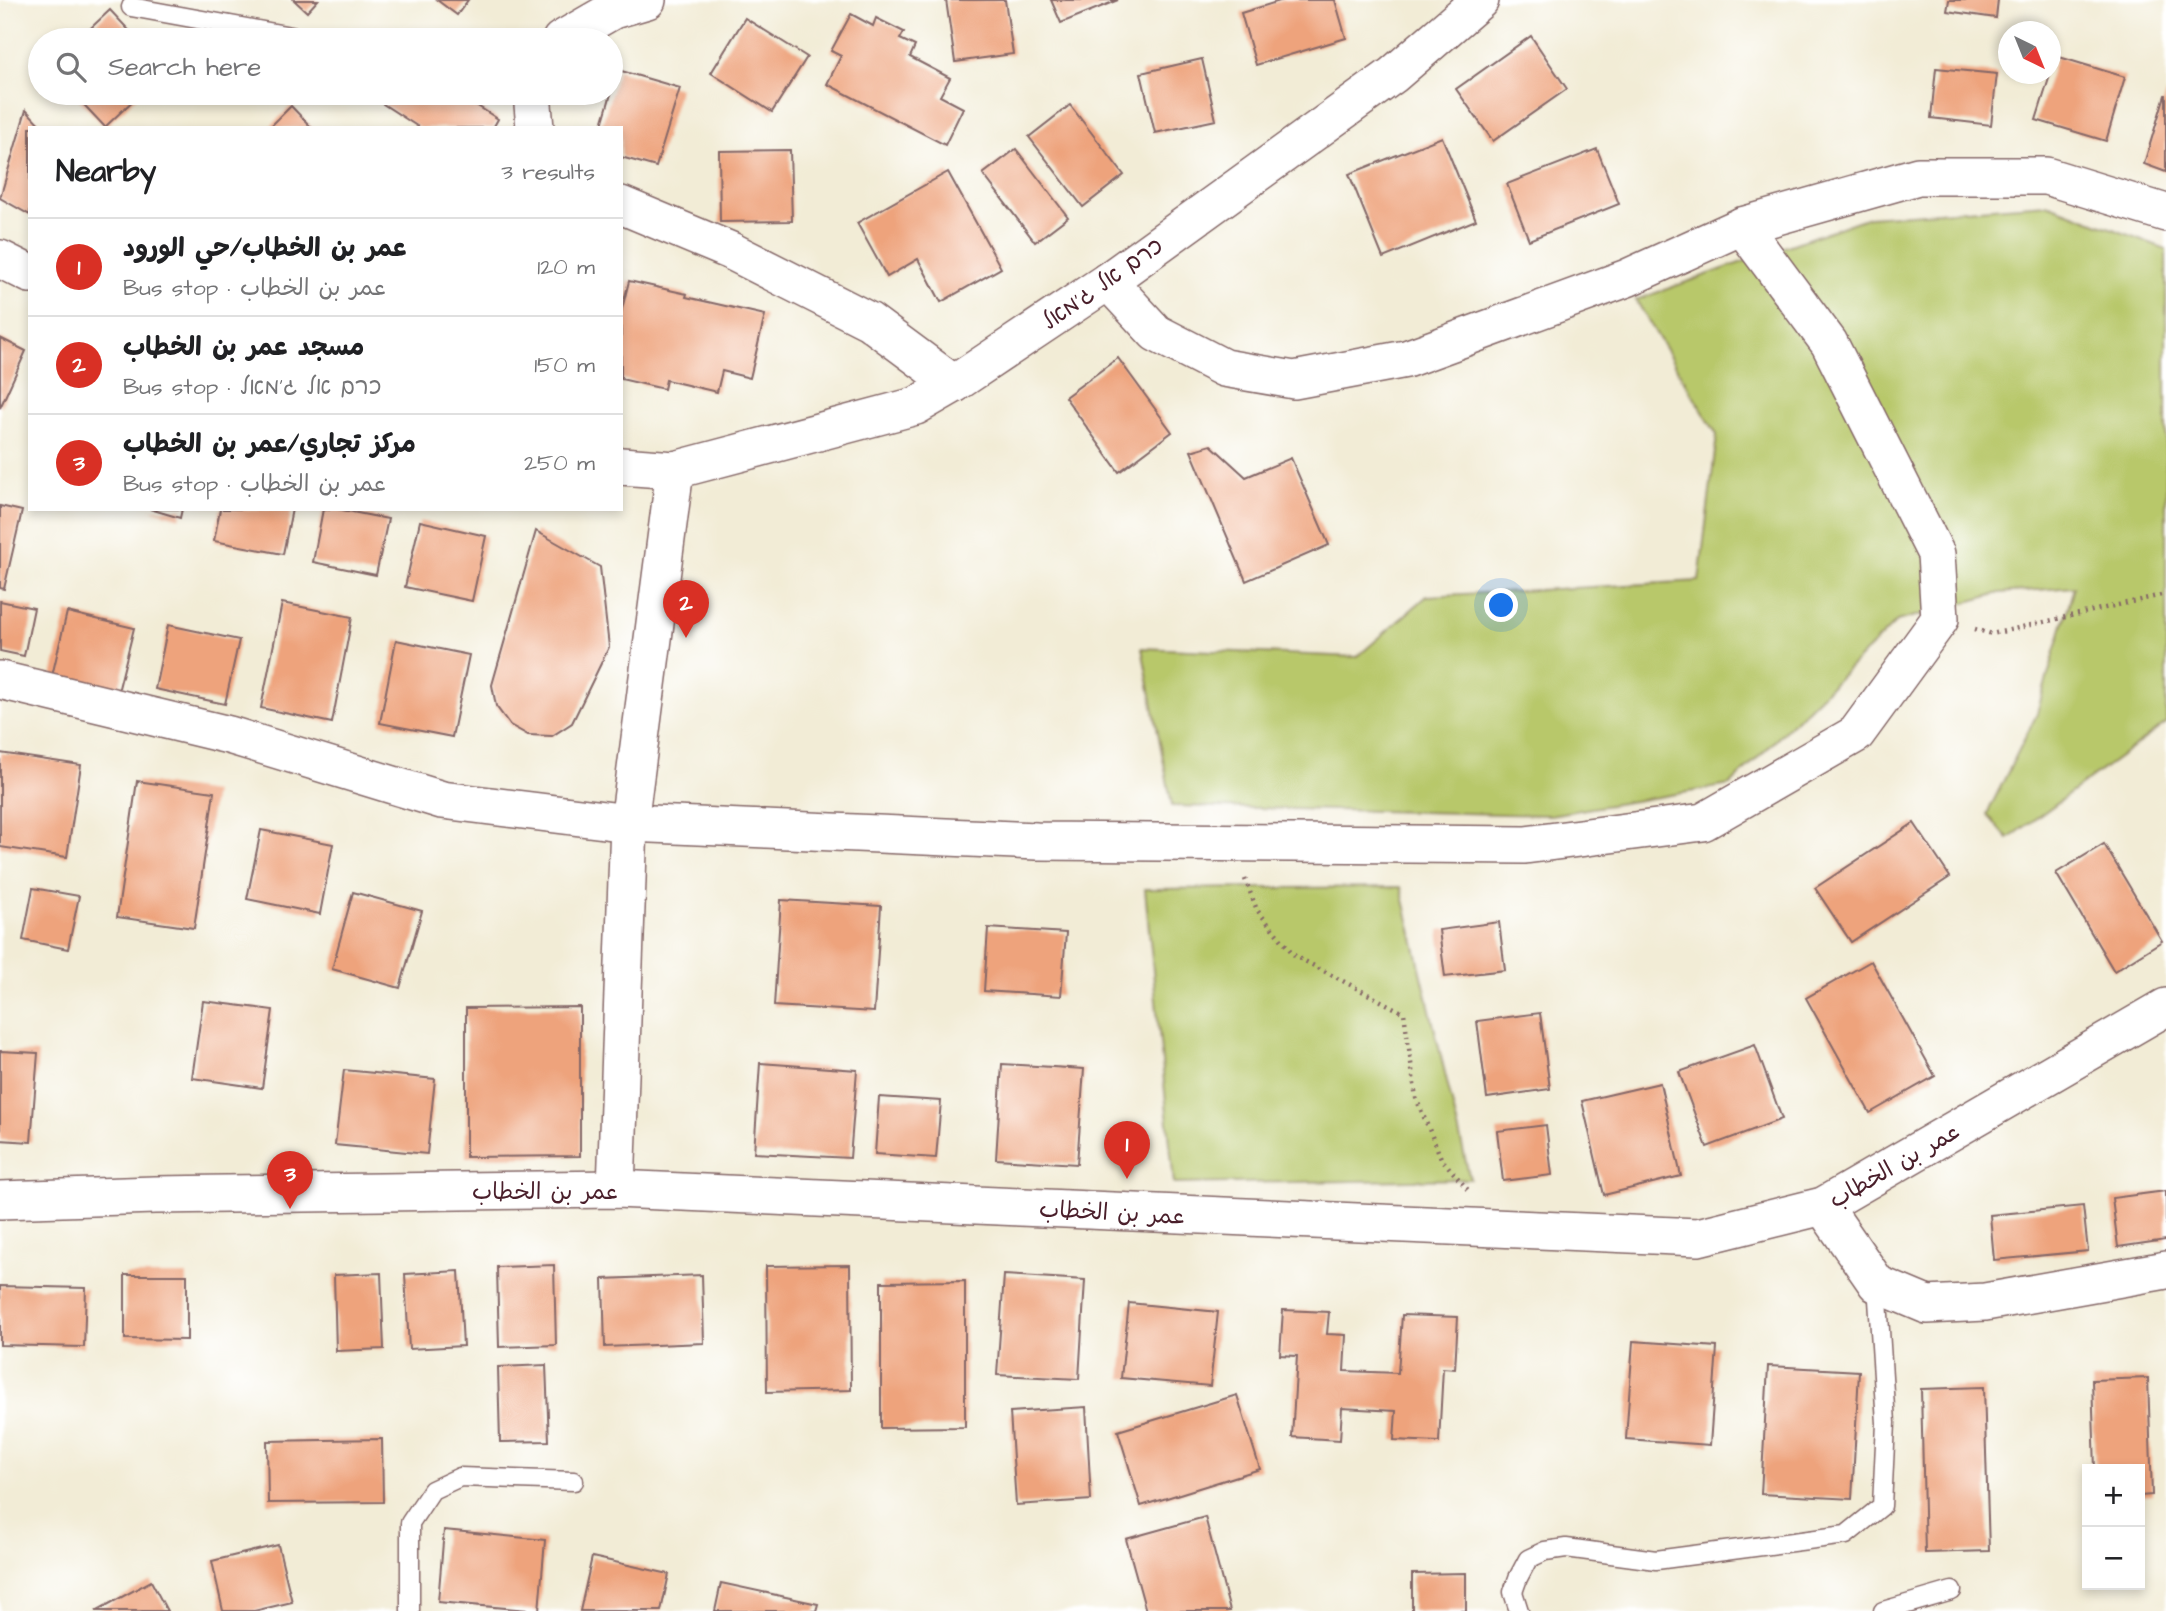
<!DOCTYPE html>
<meta charset="utf-8">
<style>
body{margin:0;font-family:"Architects Daughter","Playpen Sans Arabic","Playpen Sans Hebrew",sans-serif;background:#f6f6f6;color:#202124}
.controls{position:absolute;right:21px;bottom:21px;display:grid;overflow:hidden;border-radius:0px;box-shadow:0 4px 10px #0003}
.controls button{width:63px;height:63px;display:grid;place-items:center;padding:0;border:0;border-bottom:2px solid #e0e0e0;background:#fff;color:#202124;font:35px sans-serif}
.compass{position:absolute;left:1998px;top:21px;width:63px;height:63px;border-radius:50%;background:#fff;box-shadow:0 4px 10px #0003;rotate:137deg}
.you{position:absolute;left:1502px;top:606px;width:24px;height:24px;margin:-18px;border:5px solid #fff;border-radius:50%;background:#1a73e8;box-shadow:0 0 0 10px #1a73e833}
.badge{display:grid;place-items:center;width:46px;height:46px;border-radius:50%;background:#d93025;color:#fff;font-size:23px;font-weight:700}
.pin{position:absolute;translate:-50% -58px;filter:drop-shadow(0 2px 4px #0008)}
.pin::after{content:'';position:absolute;top:37px;width:24px;height:21px;background:inherit;clip-path:polygon(0 0,100% 0,50% 100%)}
.list{margin:0;padding:0;list-style:none}
h2{display:flex;justify-content:space-between;align-items:center;height:91px;margin:0;padding:0 28px;font-size:30px}
h2 small{font-size:23px;font-weight:400;color:#757577}
.list li{display:grid;grid-template-columns:46px 1fr auto;gap:21px;align-items:center;box-sizing:border-box;height:98px;padding:0 28px;border-top:2px solid #e0e0e0}
.list b{display:block;font-size:26px;white-space:nowrap}
.list p{margin:0;font-size:23px;white-space:nowrap;color:#757577}
.list em{font-size:23px;font-style:normal;color:#757577}
.icon{flex:none;width:38px;height:38px;fill:none;stroke:currentColor;stroke-width:2;stroke-linecap:round;stroke-linejoin:round}
.map{position:relative;flex:none;width:2166px;height:1611px;overflow:hidden}
.search{position:absolute;background:#fff;box-shadow:0 4px 10px #0003;left:28px;top:28px;width:595px;height:77px;display:flex;align-items:center;gap:18px;box-sizing:border-box;padding:0 24px;border-radius:38px;color:#757577;font-size:26px}
.panel{position:absolute;background:#fff;box-shadow:0 4px 10px #0003;left:28px;top:126px;width:595px;height:385px;border-radius:0px}
.map>svg:first-child{display:block}
.green{fill:#b8c86a;stroke:#81744a;stroke-width:2}
.building{fill:#eea37c}
.lines{fill:none;stroke-linecap:round;stroke-linejoin:round}
.lane-casing{stroke:#856767;stroke-width:21}
.street-casing{stroke:#856767;stroke-width:40}
.path{stroke:#856767;stroke-width:4.5;stroke-dasharray:2 5;stroke-linecap:butt}
.lane{stroke:#fff;stroke-width:18}
.street{stroke:#fff;stroke-width:37}
.labels{text-anchor:middle;stroke-width:5;stroke-linejoin:round;paint-order:stroke}
.street-label{font-size:23px;fill:#4a1f2b;stroke:#fff}
</style>
<div class="map">
<svg width="2166" height="1611" viewBox="0 0 2166 1611">
<rect width="100%" height="100%" fill="#fff"/>
<filter id="ink" filterUnits="userSpaceOnUse"><feTurbulence type="fractalNoise" baseFrequency=".0143" numOctaves="2"/><feDisplacementMap in="SourceGraphic" scale="14" xChannelSelector="R" yChannelSelector="G"/><feConvolveMatrix kernelMatrix="1 2 1 2 8 2 1 2 1" color-interpolation-filters="sRGB"/></filter>
<filter id="wash" filterUnits="userSpaceOnUse"><feTurbulence type="fractalNoise" baseFrequency=".00686" numOctaves="4" result="noise"/><feDisplacementMap in="SourceGraphic" scale="28" xChannelSelector="R" yChannelSelector="G"/><feGaussianBlur stdDeviation="1.57" result="paint"/><feColorMatrix in="noise" values="0 0 0 0 0 0 0 0 0 0 0 0 0 0 0 0 0 1.4 0 .05"/><feComposite in="paint" operator="in"/></filter>
<g filter="url(#wash)">
<rect width="100%" height="100%" fill="#f2ecd6"/>
<!-- green -->
<g class="green">
<path d="M2047 204 2166 249V723L2008 839 1987 814 2036 716 2074 587 2000 593 1897 621 1730 785 1550 815 1172 806 1142 648 1357 657 1427 596 1699 581 1717 435 1636 300 1869 217Z"/>
<path d="M1401 887 1470 1179 1174 1184 1145 889Z"/>
</g>
<g id="blocks">
<!-- building -->
<g class="building">
<path d="M294 0H318L307 12Z"/>
<path d="M437 0H468L457 15Z"/>
<path d="M946 0H1005L1013 54 955 62Z"/>
<path d="M1051 0H1118L1061 23Z"/>
<path d="M1283 0H1335L1346 38 1256 65 1241 13Z"/>
<path d="M1949 0H1998L1996 18 1947 11Z"/>
<path d="M110 10 138 40H78Z"/>
<path d="M851 14 873 26 876 18 904 32 900 39 915 46 910 57 950 78 940 96 963 108 945 145 827 84 841 56 831 51Z"/>
<path d="M745 18 807 57 772 112 711 73Z"/>
<path d="M1531 36 1567 89 1493 141 1456 89Z"/>
<path d="M2056 56 2125 77 2106 141 2036 120Z"/>
<path d="M1202 59 1216 120 1155 133 1141 73Z"/>
<path d="M1936 68 1997 74 1991 125 1931 118Z"/>
<path d="M618 70 680 88 656 167 621 157V128H601Z"/>
<path d="M73 93H141L105 127Z"/>
<path d="M386 93H434L442 98 445 93H457L498 119 493 128H420L380 102Z"/>
<path d="M2165 95H2166V172L2144 164Z"/>
<path d="M1070 105 1124 175 1083 207 1029 137Z"/>
<path d="M291 106 312 128H269Z"/>
<path d="M26 110 43 128H30V215L0 198Z"/>
<path d="M1442 137 1476 220 1383 258 1349 174Z"/>
<path d="M1016 149 1068 217 1035 242 983 174Z"/>
<path d="M1597 149 1619 204 1529 240 1507 184Z"/>
<path d="M790 150 792 221 720 222 719 151Z"/>
<path d="M948 172 1001 268 941 302 918 259 887 277 857 223Z"/>
<path d="M629 281 687 294 686 297 765 315 750 378 722 371 717 392 666 380 664 389 621 379V313Z"/>
<path d="M0 338 26 351 0 408Z"/>
<path d="M1118 358 1172 432 1119 472 1065 397Z"/>
<path d="M1211 445 1246 477 1291 458 1329 545 1246 581 1191 451Z"/>
<path d="M0 506 22 511 4 589 0 588Z"/>
<path d="M150 509H182L180 518Z"/>
<path d="M220 509H292L283 554 214 541Z"/>
<path d="M323 509H337L388 519 376 575 313 562Z"/>
<path d="M420 521 486 536 472 601 405 587Z"/>
<path d="M536 531 600 567 609 647 572 723 552 736 528 735 510 725 496 706 492 685Z"/>
<path d="M0 601 34 608 24 656 0 651Z"/>
<path d="M282 603 352 617 332 723 261 708Z"/>
<path d="M67 612 134 628 118 692 52 676Z"/>
<path d="M168 625 239 640 225 704 155 689Z"/>
<path d="M396 640 469 655 452 737 380 723Z"/>
<path d="M0 753 81 765 67 857 0 847Z"/>
<path d="M137 781 214 792 194 928 117 917Z"/>
<path d="M1914 823 1950 877 1851 942 1815 888Z"/>
<path d="M261 830 333 844 320 914 247 899Z"/>
<path d="M2104 844 2162 941 2114 971 2056 873Z"/>
<path d="M33 888 79 896 68 949 23 940Z"/>
<path d="M353 892 422 911 400 988 332 969Z"/>
<path d="M781 900 881 906 874 1012 774 1006Z"/>
<path d="M1499 922 1505 970 1445 977 1439 930Z"/>
<path d="M988 928 1066 933 1061 996 984 991Z"/>
<path d="M1871 961 1935 1076 1870 1113 1806 998Z"/>
<path d="M203 1001 273 1010 262 1088 192 1078Z"/>
<path d="M580 1007V1156L466 1157V1008Z"/>
<path d="M1540 1013 1550 1089 1487 1098 1477 1021Z"/>
<path d="M1755 1045 1782 1119 1707 1147 1679 1072Z"/>
<path d="M0 1051 38 1053 31 1142 0 1140Z"/>
<path d="M760 1063 857 1070 850 1158 754 1153Z"/>
<path d="M1002 1064 1084 1069 1077 1164 996 1159Z"/>
<path d="M344 1070 435 1079 427 1154 335 1145Z"/>
<path d="M1660 1083 1681 1176 1604 1195 1582 1101Z"/>
<path d="M879 1097 941 1101 936 1158 875 1154Z"/>
<path d="M1546 1125 1552 1175 1503 1181 1497 1131Z"/>
<path d="M2166 1191V1240L2118 1247 2112 1198Z"/>
<path d="M2083 1206 2088 1251 1994 1260 1990 1215Z"/>
<path d="M554 1265 556 1345 499 1347 497 1267Z"/>
<path d="M850 1265 851 1390 767 1392 766 1266Z"/>
<path d="M459 1271 463 1346 409 1349 405 1274Z"/>
<path d="M381 1273 384 1349 336 1351 334 1275Z"/>
<path d="M125 1275H187V1340L125 1339Z"/>
<path d="M702 1275 704 1343 605 1347 603 1279Z"/>
<path d="M1004 1275 1085 1280 1079 1379 997 1375Z"/>
<path d="M965 1281V1427L881 1428V1282Z"/>
<path d="M0 1286 86 1288 84 1347 0 1345Z"/>
<path d="M1129 1303 1218 1312 1210 1386 1121 1378Z"/>
<path d="M1283 1310 1329 1312 1327 1334 1346 1335 1344 1371 1398 1373 1402 1315 1458 1317 1455 1369 1443 1368 1439 1442 1394 1440 1396 1411 1342 1408 1340 1440 1292 1437 1297 1356 1280 1355Z"/>
<path d="M1633 1341 1717 1347 1710 1445 1626 1439Z"/>
<path d="M546 1365 549 1441 500 1442 498 1367Z"/>
<path d="M1768 1366 1859 1371 1852 1499 1761 1494Z"/>
<path d="M2148 1378 2152 1495 2140 1496V1469H2095L2092 1380Z"/>
<path d="M1984 1387 1989 1551 1925 1553 1921 1389Z"/>
<path d="M1237 1395 1260 1469 1141 1506 1118 1431Z"/>
<path d="M1086 1407 1091 1500 1016 1505 1010 1412Z"/>
<path d="M382 1439 383 1502 268 1503 267 1441Z"/>
<path d="M1205 1517 1230 1611H1146L1126 1539Z"/>
<path d="M444 1530 545 1540 539 1611 438 1602Z"/>
<path d="M278 1545 292 1602 254 1611H223L212 1561Z"/>
<path d="M592 1557 669 1574 661 1611H580Z"/>
<path d="M1466 1573V1611H1412V1574Z"/>
<path d="M151 1581 167 1611H96Z"/>
<path d="M721 1583 818 1604 816 1611H715Z"/>
</g>
</g>
</g>
<g filter="url(#ink)">
<use href="#blocks" fill-opacity="0" stroke="#856767" stroke-width="2"/>
<g class="lines">
<!-- lane casing -->
<g class="lane-casing">
<g id="lane">
<path d="M131 7 313 40"/>
<path d="M410 1611V1523L432 1490 460 1477 574 1481"/>
<path d="M1519 1611 1513 1592 1518 1578 1528 1559 1545 1551 1566 1548 1656 1560 1846 1535 1882 1506 1886 1423 1877 1284"/>
<path d="M1883 1611 1952 1591"/>
</g>
</g>
<!-- street casing -->
<g class="street-casing">
<g id="street">
<path d="M561 40 613 10 647 0"/>
<path d="M532 93 535 128"/>
<path d="M621 205 731 251 869 321 954 384"/>
<path d="M0 259 30 274"/>
<path d="M1108 281 1156 333 1224 368 1294 380 1406 359 1627 278 1742 226 1918 176H2046L2166 213"/>
<path d="M621 466 675 470 916 406 954 384 1108 281 1393 75 1480 0"/>
<path d="M0 680 229 735 442 800 629 823 1037 841 1525 845 1703 822 1856 734 1940 619 1936 554 1829 343 1742 226"/>
<path d="M616 1189 629 823 675 470"/>
<path d="M0 1200 155 1195 616 1189 1698 1237 1823 1206 2166 1007"/>
<path d="M1823 1206 1877 1284 1927 1305 1985 1302 2166 1270"/>
</g>
</g>
<!-- path -->
<g class="path">
<path d="M1975 629 1992 634 2166 594"/>
<path d="M1245 879 1257 910 1295 956 1404 1013 1416 1098 1441 1158 1468 1190"/>
</g>
<!-- lane -->
<use href="#lane" class="lane"/>
<!-- street -->
<use href="#street" class="street"/>
</g>
</g>
<g class="labels">
<!-- street labels -->
<g class="street-label">
<text transform="translate(1102 283) rotate(-35)" y="8">כרם אל ג'מאל</text>
<text transform="translate(1894 1165) rotate(-30)" y="8">عمر بن الخطاب</text>
<text x="545" y="1199">عمر بن الخطاب</text>
<text transform="translate(1112 1212) rotate(3)" y="8">عمر بن الخطاب</text>
</g>
</g>
</svg>
<div class="controls">
<button>+</button>
<button>−</button>
</div>
<svg class="compass" viewBox="-18 -18 36 36"><path d="M0-13l5 13h-10z" fill="#e53935"/><path d="M0 13l5-13h-10z" fill="#757577"/></svg>
<div class="you"></div>
<div class="pin badge" style="left:1127px;top:1179px">1</div>
<div class="pin badge" style="left:686px;top:638px">2</div>
<div class="pin badge" style="left:290px;top:1209px">3</div>
<div class="search"><svg class="icon" aria-label="search" viewBox="0 0 24 24"><circle cx="10" cy="10" r="6"/><path d="M15 15l6 6"/></svg>Search here</div>
<section class="panel">
<h2>Nearby<small>3 results</small></h2>
<ul class="list">
<li><span class="badge">1</span><div><b>عمر بن الخطاب/حي الورود</b><p>Bus stop · عمر بن الخطاب</p></div><em>120 m</em></li>
<li><span class="badge">2</span><div><b>مسجد عمر بن الخطاب</b><p>Bus stop · כרם אל ג'מאל</p></div><em>150 m</em></li>
<li><span class="badge">3</span><div><b>مركز تجاري/عمر بن الخطاب</b><p>Bus stop · عمر بن الخطاب</p></div><em>250 m</em></li>
</ul>
</section>
</div>
